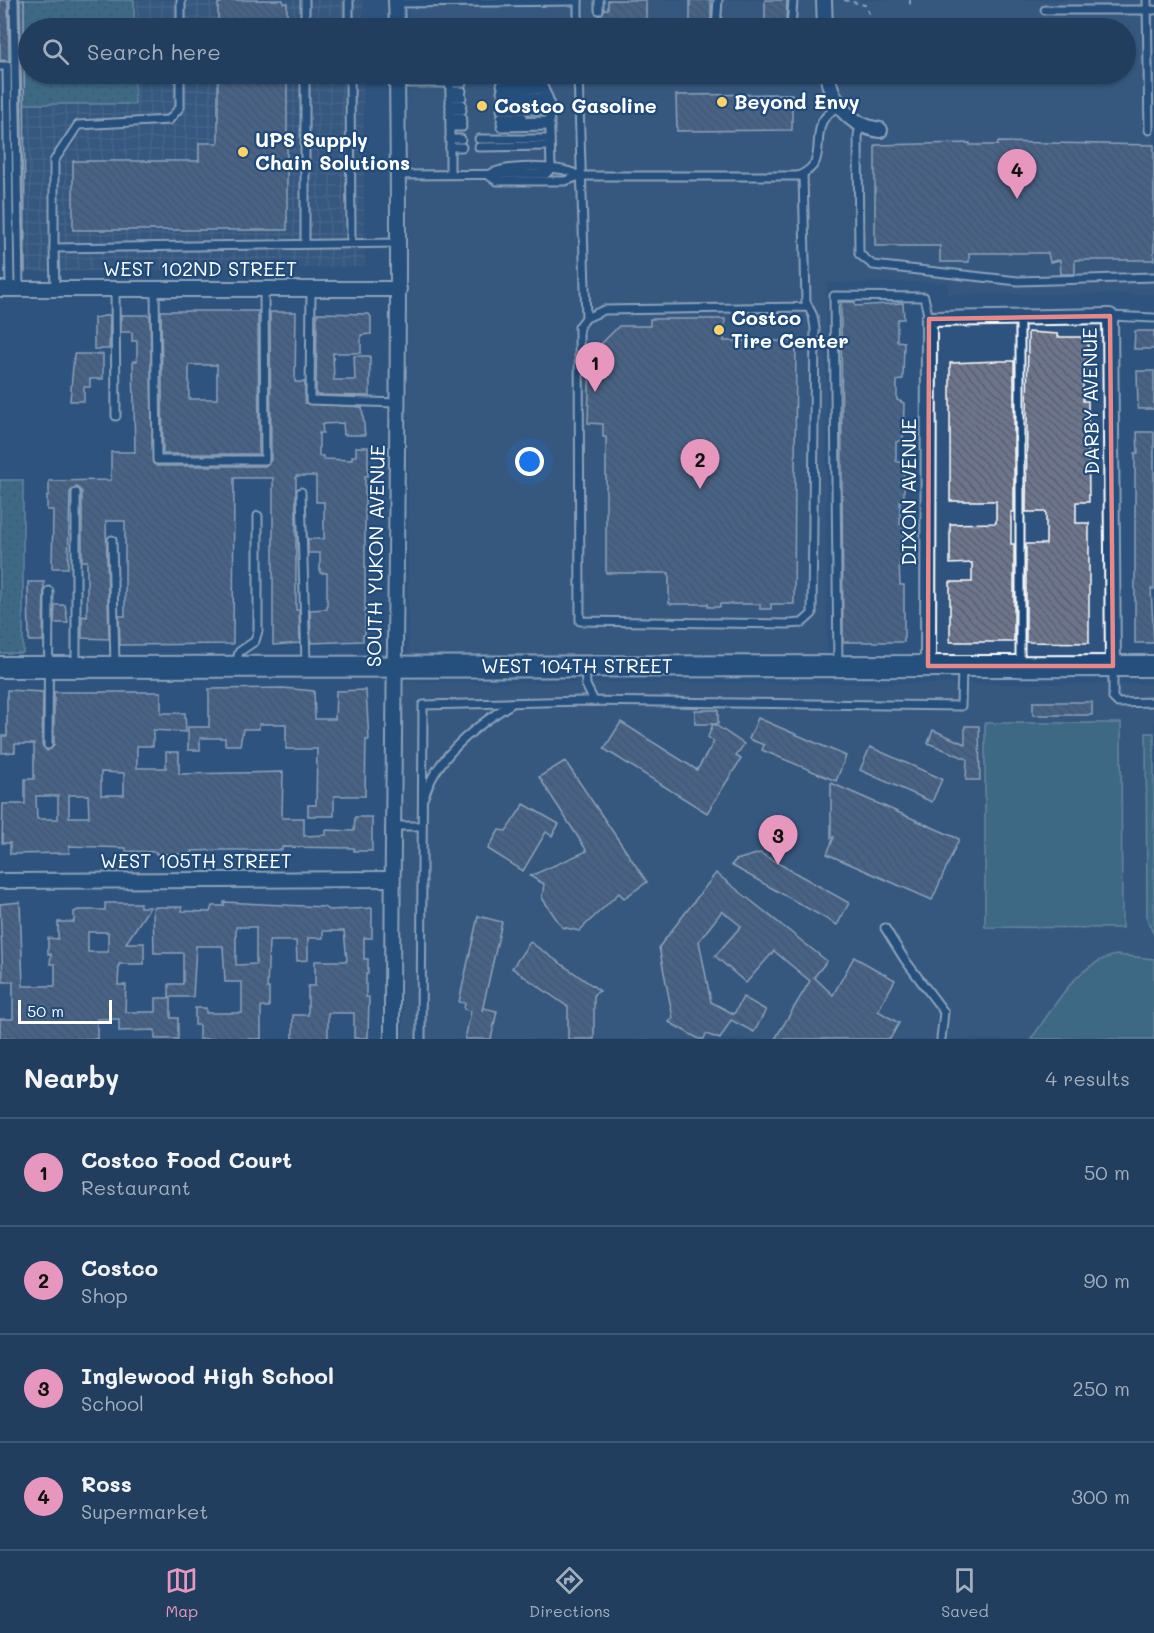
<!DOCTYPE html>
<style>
body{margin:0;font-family:Mali,sans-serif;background:#2e4967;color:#f1f3f6}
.scale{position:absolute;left:18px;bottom:15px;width:94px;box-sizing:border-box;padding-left:6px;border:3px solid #fff;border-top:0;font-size:16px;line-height:21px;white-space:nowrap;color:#fff;-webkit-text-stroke:4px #1f4a7a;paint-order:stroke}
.you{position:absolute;left:530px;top:462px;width:21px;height:21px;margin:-15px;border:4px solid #fff;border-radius:50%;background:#1a73e8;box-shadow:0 0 0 9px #1a73e833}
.badge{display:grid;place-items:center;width:39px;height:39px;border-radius:50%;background:#e797bd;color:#111;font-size:20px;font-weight:700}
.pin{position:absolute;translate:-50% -50px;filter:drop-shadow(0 2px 3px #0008)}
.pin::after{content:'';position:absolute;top:32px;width:21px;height:18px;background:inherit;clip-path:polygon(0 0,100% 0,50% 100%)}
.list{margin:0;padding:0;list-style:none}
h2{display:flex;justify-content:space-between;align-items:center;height:78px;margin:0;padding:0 24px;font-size:26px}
h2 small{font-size:20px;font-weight:400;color:#a2aebc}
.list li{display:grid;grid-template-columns:39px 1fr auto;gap:18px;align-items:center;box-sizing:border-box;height:108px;padding:0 24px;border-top:2px solid #3f5773}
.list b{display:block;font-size:22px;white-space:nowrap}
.list p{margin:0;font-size:20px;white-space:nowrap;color:#a2aebc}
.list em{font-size:20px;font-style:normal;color:#a2aebc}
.icon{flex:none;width:33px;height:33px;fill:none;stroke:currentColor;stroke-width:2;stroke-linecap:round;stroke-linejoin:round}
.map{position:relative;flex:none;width:1154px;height:1039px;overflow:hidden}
.search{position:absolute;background:#223e5e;box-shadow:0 2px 4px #0004;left:18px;right:18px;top:18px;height:66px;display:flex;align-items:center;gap:15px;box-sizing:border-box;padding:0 21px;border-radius:33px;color:#a2aebc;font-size:22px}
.sheet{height:510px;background:#223e5e}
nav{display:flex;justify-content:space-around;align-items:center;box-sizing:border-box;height:84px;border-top:2px solid #3f5773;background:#223e5e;font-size:16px;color:#a2aebc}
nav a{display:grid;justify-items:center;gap:3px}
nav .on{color:#e797bd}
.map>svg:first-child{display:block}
.built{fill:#415d82}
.industrial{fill:url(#industrial-grid)}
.grass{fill:url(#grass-dots);stroke:#a9c1c6;stroke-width:1.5}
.green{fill:#53838e;stroke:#a9c1c6;stroke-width:1.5}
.building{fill:url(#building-back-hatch);stroke:#fff;stroke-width:1.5;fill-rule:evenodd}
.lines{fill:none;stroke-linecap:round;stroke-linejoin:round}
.lane-casing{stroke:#fff;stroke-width:11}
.street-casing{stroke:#fff;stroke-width:18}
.secondary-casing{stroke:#fff;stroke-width:24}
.path{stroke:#fff;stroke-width:2;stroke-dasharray:4.5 4.5;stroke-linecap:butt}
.lane{stroke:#1f4a7a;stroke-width:7}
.street{stroke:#1f4a7a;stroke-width:14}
.secondary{stroke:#1f4a7a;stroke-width:20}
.marked{fill:none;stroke:#e88989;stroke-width:4.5;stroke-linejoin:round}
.poi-dot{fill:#ffd166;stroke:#1f4a7a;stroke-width:2}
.labels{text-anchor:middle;stroke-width:4.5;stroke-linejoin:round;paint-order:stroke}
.poi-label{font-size:20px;font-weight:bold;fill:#fff;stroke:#1f4a7a;text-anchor:start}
.street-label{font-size:20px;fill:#fff;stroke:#1f4a7a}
</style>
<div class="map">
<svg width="1154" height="1039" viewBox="0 0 1154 1039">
<defs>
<pattern id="industrial-grid" width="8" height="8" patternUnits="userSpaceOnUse" patternTransform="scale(1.5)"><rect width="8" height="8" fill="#415d82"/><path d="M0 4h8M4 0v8" fill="none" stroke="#5e7595"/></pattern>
<pattern id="grass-dots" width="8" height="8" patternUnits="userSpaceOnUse" patternTransform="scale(1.5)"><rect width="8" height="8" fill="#53838e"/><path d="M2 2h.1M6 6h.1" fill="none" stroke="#506a70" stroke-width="1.8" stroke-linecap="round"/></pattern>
<pattern id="building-back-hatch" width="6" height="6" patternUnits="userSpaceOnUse" patternTransform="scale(1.5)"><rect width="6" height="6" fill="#6c758c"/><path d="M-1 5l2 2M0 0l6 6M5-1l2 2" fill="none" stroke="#5c606c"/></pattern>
</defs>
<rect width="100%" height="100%" fill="#2e537e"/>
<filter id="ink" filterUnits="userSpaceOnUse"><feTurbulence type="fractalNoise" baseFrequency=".0167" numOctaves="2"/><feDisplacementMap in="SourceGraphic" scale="12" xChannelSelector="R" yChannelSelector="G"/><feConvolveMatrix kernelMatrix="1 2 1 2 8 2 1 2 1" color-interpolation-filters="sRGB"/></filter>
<g filter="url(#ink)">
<!-- built -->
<g class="built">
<path d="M409 0H1154V294H948L947 282 826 283 827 660 408 655V74H1126V28H409Z"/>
<path d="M407 682 1154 684V1039H403L401 692Z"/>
</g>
<!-- industrial -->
<g class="industrial">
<rect x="134" y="0" width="229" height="28"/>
<path d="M134 74H363L365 267 25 272 24 104H134Z"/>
</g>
<!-- grass -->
<g class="grass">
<path d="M24 0H134V28H28V74H134L135 104H24Z"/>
<rect x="0" y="480" width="23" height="173"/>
</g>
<!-- green -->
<g class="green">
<path d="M985 723H1121L1122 928 985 927Z"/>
<path d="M1146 733H1154V935L1147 919Z"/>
<path d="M1117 955 1154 959V1039H1031C1054 1008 1076 962 1117 955Z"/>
</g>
<!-- building -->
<g class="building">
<path d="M0 0H8L9 61 0 60Z"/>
<path d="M20 0H24L25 272H24Z"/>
<path d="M221 0H283V3H287V28H218V3H221Z"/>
<path d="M608 0H646V28L608 27V23L597 18 605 9H608Z"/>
<rect x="690" y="0" width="21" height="23"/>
<path d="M765 0H787L786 23H765Z"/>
<path d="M218 74H287V230H73V161H199V143H218Z"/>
<path d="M792 94V130L677 131 676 95Z"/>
<path d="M998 142 1154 145V260H1075V274H1061L1060 260 1050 262 1048 253H969V262H940V246H875V145L970 143V145H998Z"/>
<path d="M841 302H855V306L903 303 904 319H898L897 322V341L904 342 903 379 897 381V400L904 403 903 440 896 442V461L904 464V501H900V524H904V561L899 564 900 585H904V642H843Z"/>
<path d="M161 311H258L259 454H163ZM189 365H217V399H189Z"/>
<path d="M270 312H296L295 382H305V403L362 407 365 435H344L343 423 322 424 323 433H319V456H323V459L352 460V456H356V447H368V476H365V635H363V641L311 643 310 610 327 609V573H320V553H308V539H324V502H316V476H296V610H299L300 643 273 645V478H234L233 644 120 645 119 616H125V521H106L109 639 82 638V616L87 617V561H82V492L77 487 70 492 68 568H52L53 510H47V495H49V481L111 480V452H135L133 361H137V341H132V332H121V315H150L153 463 157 466H265L271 460Z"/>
<path d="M317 313 369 314 371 317V334L361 335V353H333L334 380H355L354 356H370V396L316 395Z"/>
<path d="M110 315 109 349H94V318Z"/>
<path d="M650 319H725L724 341H796L794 604H771V609H760V604H720V607H708V604H671L669 603V573H606V437H603V424L588 423 590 355 619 326H650Z"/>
<path d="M1135 331H1154V349H1134Z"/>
<path d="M1028 332 1058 334V337H1088V381H1083V401H1088L1089 502H1076V523H1089V643L1026 642V544H1046V512H1026Z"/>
<path d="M74 354H103V379H90V387H84V401H70Z"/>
<path d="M999 361H1014V512H1011V544H1014V642H950V582H972V563L950 564V524L996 523V501H950V363Z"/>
<path d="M1137 371H1154V409H1138Z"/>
<path d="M1137 432H1154V589H1151L1154 643H1135V453H1138Z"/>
<path d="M28 582H44L43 641H29Z"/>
<path d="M55 605H65L68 623H54Z"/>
<path d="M283 688 314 691 315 719H335L336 691 366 690 369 740H366L365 796H334V816H308V805H316L317 749H286V724H259V729H243L240 745H225V738H200V750H188V727H209V689Z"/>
<path d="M7 690 43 692 42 745 47 751 54 745V692H161V713H185L186 732 153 730V746H137V768H166V752H179V774L283 772 282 818H304V836L326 835V830L354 831 355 817H372V851H354V848L282 847V850H222L192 851V854H156V852L126 851V848L69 846V853L10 854V843H2L3 804H25V779H34V744H15V752L2 753V736H7ZM101 772 124 773V795H101ZM69 795H88L89 817H69ZM36 796H58V819H37Z"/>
<rect x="1033" y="702" width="59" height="13"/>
<path d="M695 710H718V724H714L744 744 736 756 741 759 707 813 604 749 621 722 697 770 714 742 708 737 713 724H695Z"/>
<path d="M758 718 846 756 836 781 762 750 764 745 749 739Z"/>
<path d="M965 726H979L980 780H966L967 759 928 743 933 730 965 744Z"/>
<path d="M870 747 942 779 932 802 860 770Z"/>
<path d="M565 761 647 882 624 898 619 893 579 931 562 927 542 898 544 884 530 876 587 851 539 777Z"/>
<path d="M831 783 959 839 932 900 827 854 834 837 831 838Z"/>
<path d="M524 804 559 824 552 836 546 832 523 871 488 849 499 830 506 831Z"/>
<path d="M760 853 849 903 837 925 731 865 736 860Z"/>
<path d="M716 873 827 961 814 977 833 995 854 957 895 980 878 1011 899 1023 890 1039H775L810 981 774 951 746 983 715 956 741 926 722 911 699 941 711 1002 734 1014 743 997 766 1010 754 1032 731 1020 720 1039 706 1034 704 1039H699L669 1022 673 1018 659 947Z"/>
<path d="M20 902 23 986H55V964H50L51 954H48V938L58 939V922H74V912L78 910H105V903H140V907H150L126 943H144V964H119L118 985H126L125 1012H156V998H171V1018H178V1039H155V1030L119 1031V1019H97V1039H0V1019H13V982H3L0 904ZM88 932H108V952H88Z"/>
<path d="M224 902 324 907 328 910 372 908V938H364V959H368V974H366V997H369L368 1038H354V1013H328V1039H293V1015H308V986H315V961H347L344 931H323V938H308V960L297 961 296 941H269L267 988H269V1007H261V1039H199V1025H195V1008H206V1013H242V982H225L223 946H196L193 997H169V984H183V953H154L153 907H182V911L210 912 212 906H224ZM236 927H256V964L236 965Z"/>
<path d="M478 916 502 922 482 1011 484 1008 497 1011 491 1039H465L471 1011 464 1009 465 1003 459 1002Z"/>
<path d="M530 942 600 991 594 994V1039H568V1007L512 968Z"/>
</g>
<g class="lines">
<!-- lane casing -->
<g class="lane-casing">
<g id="lane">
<path d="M14 0 19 289"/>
<path d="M349 0V28"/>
<path d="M578 0V28"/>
<path d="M1147 0 1149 130"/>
<path d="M396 3 578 1"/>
<path d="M599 10V0"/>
<path d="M1045 10H1154"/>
<path d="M599 23 600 28"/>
<path d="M181 28V0"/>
<path d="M305 28V0"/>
<path d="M716 28 718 0"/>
<path d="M791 28 793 0"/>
<path d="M0 66H7L10 289"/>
<path d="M180 74V107L169 120 78 125 54 161V248L399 243"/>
<path d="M350 74 351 243"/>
<path d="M578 74 586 318"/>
<path d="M397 83H462"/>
<path d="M450 83V174"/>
<path d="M450 91H462"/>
<path d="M501 91 542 90"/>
<path d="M450 97H462"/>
<path d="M502 97H548"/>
<path d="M450 104H462"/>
<path d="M502 104 549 103"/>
<path d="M450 110H462"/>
<path d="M501 110H549"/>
<path d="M450 117H462"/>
<path d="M501 117H523"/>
<path d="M450 122H462"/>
<path d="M501 122 550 121"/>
<path d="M860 125 858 136 859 254 873 265 1018 281 1154 277"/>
<path d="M450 127H462"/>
<path d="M501 127 550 126"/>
<path d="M450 139H461"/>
<path d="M479 139H550"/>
<path d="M450 147H462"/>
<path d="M479 147 550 146"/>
<path d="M492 173C511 165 562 165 580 176"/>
<path d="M803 174 806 302 813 316 815 328 812 614 802 623 788 624 580 621 579 327 586 318 604 310 808 307"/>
<path d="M398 175 546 174 551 169 549 100 543 86 501 85"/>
<path d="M488 175 497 181H565L580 176H798C827 164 813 145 822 122 826 114 833 110 840 105"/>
<path d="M305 243V74"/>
<path d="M54 248 55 289"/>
<path d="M115 289 116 416"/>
<path d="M155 289 157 460H265L264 289"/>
<path d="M311 289 310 400 398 403"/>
<path d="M1020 316V664"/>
<path d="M1110 316 1154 318"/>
<path d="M301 492 306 664"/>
<path d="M76 493V665"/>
<path d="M112 540 115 665"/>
<path d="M236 664 239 652 255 641 258 631V516"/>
<path d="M838 665 834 296 924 297 929 319"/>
<path d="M585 669 586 685 594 701"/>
<path d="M1113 669V698L1118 703 1154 702"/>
<path d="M48 745 49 591"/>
<path d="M424 797C436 757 477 725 511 704"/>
<path d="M391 826H421"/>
<path d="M885 928 905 960 944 1012 941 1039"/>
<path d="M421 1039 423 705 585 701 961 706 962 667"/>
</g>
</g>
<!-- street casing -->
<g class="street-casing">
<g id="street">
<path d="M396 0 397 28"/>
<path d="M824 0 825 28"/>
<path d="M827 74C832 103 850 126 880 130"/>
<path d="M0 289H399"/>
<path d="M928 666 929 319 1110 316 1113 666"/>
<path d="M0 881 392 879"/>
<path d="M392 1039C392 717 401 395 397 74"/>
</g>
</g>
<!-- secondary casing -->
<g class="secondary-casing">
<path id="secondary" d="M0 667 1154 666"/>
</g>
<!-- path -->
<g class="path">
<path d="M844 0 865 5 870 16"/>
<path d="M910 0V5"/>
</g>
<!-- lane -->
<use href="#lane" class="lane"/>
<!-- street -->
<use href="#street" class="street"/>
<!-- secondary -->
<use href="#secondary" class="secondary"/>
</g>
</g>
<!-- marked area -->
<path d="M0 0H1154V1039H0ZM1110 316 1113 666H928L929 319Z" fill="#2e537e" fill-opacity=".55" fill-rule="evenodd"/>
<path class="marked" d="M1110 316 1113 666H928L929 319Z"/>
<!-- markers -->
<g class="poi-dot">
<circle cx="722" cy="102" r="6"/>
<circle cx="482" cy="106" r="6"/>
<circle cx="243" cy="152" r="6"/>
<circle cx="719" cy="330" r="6"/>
</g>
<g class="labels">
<!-- poi labels -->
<g class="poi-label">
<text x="734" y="109">Beyond Envy</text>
<text x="494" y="113">Costco Gasoline</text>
<text x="255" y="147">UPS Supply<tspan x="255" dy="23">Chain Solutions</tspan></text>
<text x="731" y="325">Costco<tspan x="731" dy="23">Tire Center</tspan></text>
</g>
<!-- street labels -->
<g class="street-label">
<text x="200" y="276">WEST 102ND STREET</text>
<text transform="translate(1091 401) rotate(-91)" y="7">DARBY AVENUE</text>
<text transform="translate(909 492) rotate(-90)" y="7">DIXON AVENUE</text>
<text transform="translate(376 556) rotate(-89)" y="7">SOUTH YUKON AVENUE</text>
<text x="577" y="673">WEST 104TH STREET</text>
<text x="196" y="868">WEST 105TH STREET</text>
</g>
</g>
</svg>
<div class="scale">50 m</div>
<div class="you"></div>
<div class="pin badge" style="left:595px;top:392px">1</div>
<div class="pin badge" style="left:700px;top:489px">2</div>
<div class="pin badge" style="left:778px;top:865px">3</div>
<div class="pin badge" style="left:1017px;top:199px">4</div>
<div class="search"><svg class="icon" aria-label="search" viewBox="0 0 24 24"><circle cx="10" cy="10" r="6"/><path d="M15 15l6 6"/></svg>Search here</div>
</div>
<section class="sheet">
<h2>Nearby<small>4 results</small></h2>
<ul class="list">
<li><span class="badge">1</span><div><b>Costco Food Court</b><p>Restaurant</p></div><em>50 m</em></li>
<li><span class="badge">2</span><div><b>Costco</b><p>Shop</p></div><em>90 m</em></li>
<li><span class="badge">3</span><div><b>Inglewood High School</b><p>School</p></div><em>250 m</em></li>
<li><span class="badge">4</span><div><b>Ross</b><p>Supermarket</p></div><em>300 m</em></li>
</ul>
</section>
<nav>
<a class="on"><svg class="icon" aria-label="map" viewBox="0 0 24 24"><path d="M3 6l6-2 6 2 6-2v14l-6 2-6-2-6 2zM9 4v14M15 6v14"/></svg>Map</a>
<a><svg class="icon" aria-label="directions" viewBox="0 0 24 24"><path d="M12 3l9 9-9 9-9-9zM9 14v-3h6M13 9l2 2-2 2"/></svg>Directions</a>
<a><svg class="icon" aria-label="saved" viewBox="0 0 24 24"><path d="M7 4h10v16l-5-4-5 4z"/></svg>Saved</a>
</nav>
